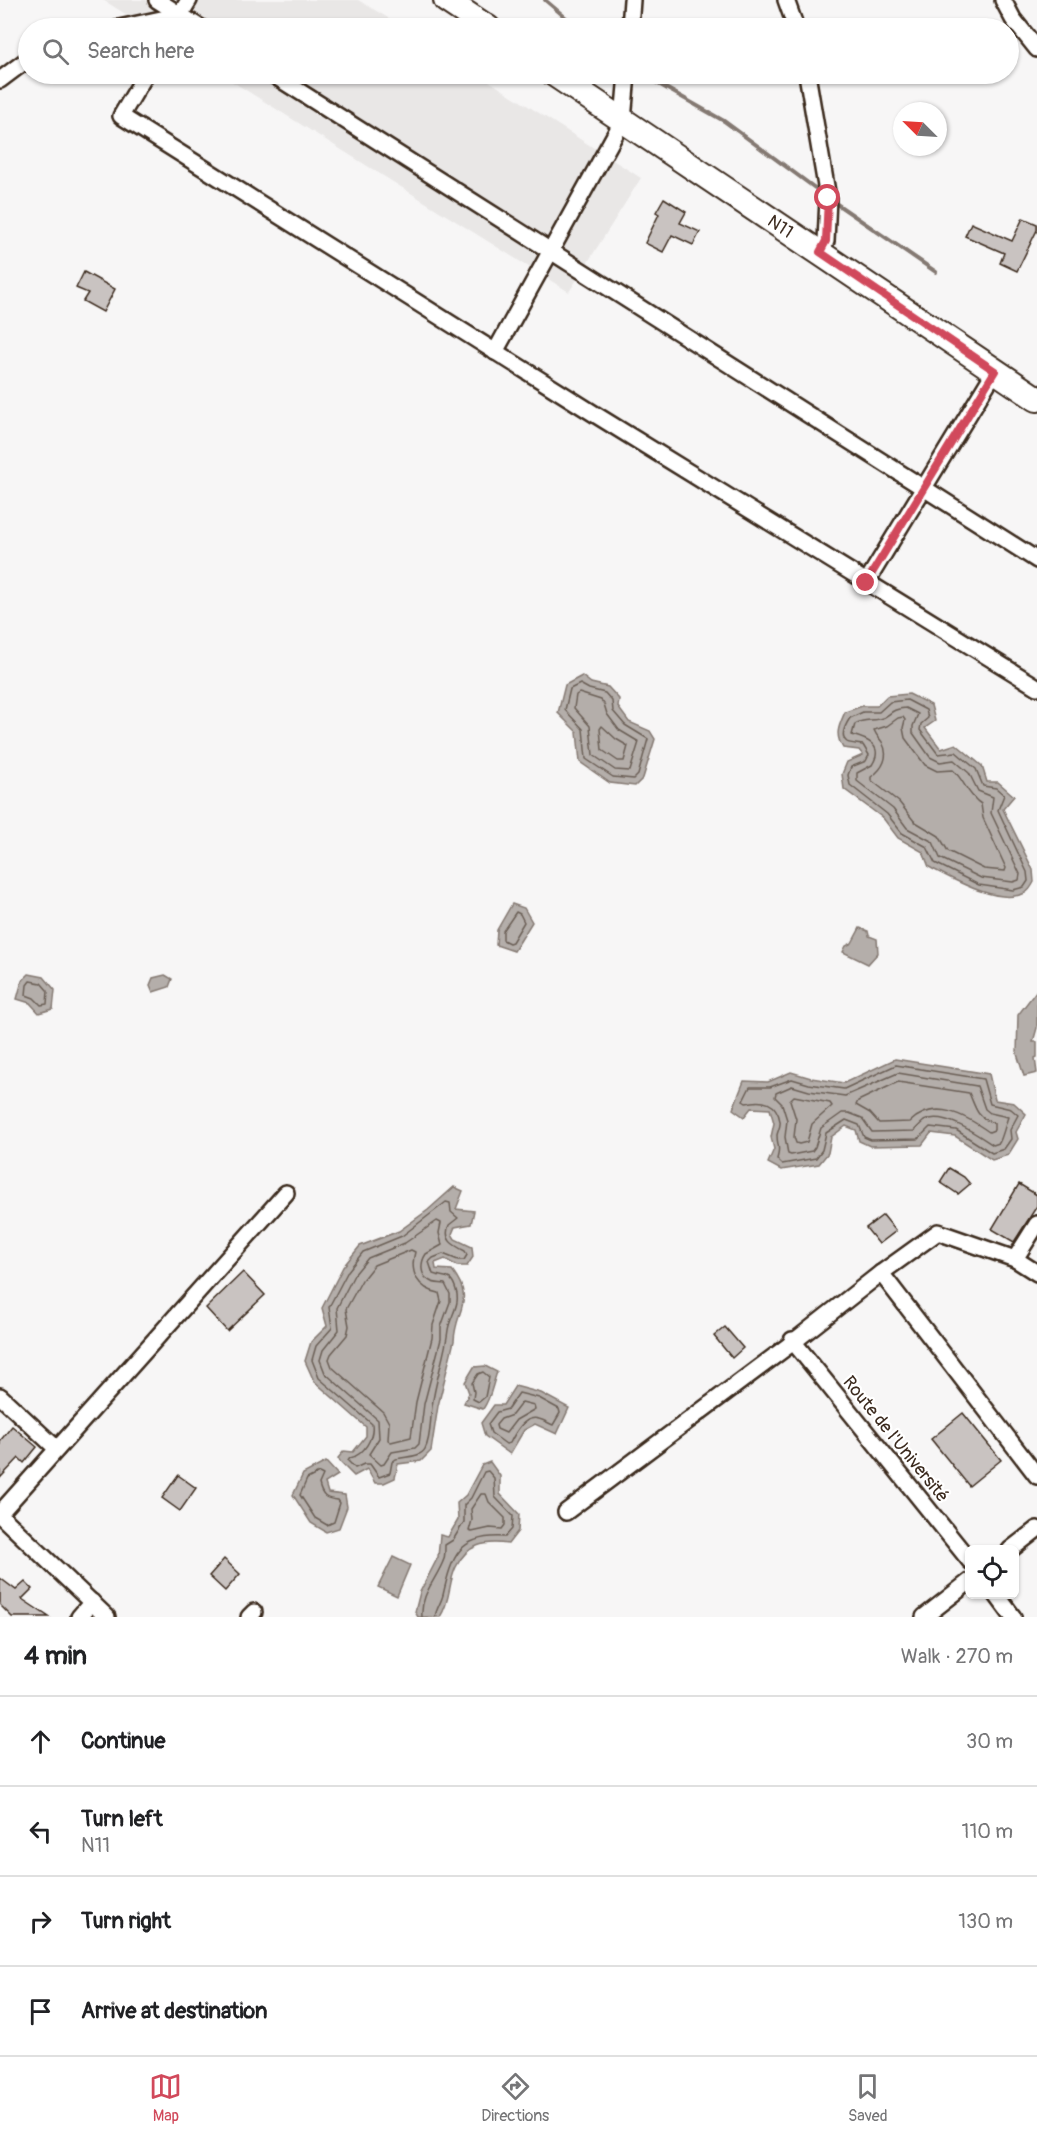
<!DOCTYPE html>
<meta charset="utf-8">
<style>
body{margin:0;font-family:Pangolin,sans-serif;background:#f2f2f2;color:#202124}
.controls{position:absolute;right:18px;bottom:18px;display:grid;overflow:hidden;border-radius:9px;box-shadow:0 2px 4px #0004}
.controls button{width:54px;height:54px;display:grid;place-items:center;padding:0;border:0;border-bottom:2px solid #e0e0e0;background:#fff;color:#202124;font:30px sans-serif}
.compass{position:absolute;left:893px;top:102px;width:54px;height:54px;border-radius:50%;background:#fff;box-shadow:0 2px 4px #0004;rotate:294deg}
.stop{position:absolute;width:18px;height:18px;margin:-14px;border:4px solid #d1495b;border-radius:50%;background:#fff}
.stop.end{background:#d1495b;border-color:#fff;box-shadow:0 2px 6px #0008}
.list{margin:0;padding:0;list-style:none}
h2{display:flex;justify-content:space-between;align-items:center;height:78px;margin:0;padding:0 24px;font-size:26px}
h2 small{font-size:20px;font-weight:400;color:#757577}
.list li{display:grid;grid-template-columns:39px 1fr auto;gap:18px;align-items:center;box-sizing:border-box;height:90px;padding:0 24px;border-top:2px solid #e0e0e0}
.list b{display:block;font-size:22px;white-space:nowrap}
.list p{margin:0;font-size:20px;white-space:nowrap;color:#757577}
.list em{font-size:20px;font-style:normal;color:#757577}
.icon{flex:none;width:33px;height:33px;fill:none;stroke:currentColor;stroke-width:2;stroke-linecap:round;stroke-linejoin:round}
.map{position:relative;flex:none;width:1037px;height:1617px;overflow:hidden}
.search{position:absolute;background:#fff;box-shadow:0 2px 4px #0004;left:18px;right:18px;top:18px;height:66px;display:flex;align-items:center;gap:15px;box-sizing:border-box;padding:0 21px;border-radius:33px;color:#757577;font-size:22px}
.sheet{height:438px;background:#fff}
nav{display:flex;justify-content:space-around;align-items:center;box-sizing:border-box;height:84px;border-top:2px solid #e0e0e0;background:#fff;font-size:16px;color:#757577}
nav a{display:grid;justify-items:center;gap:3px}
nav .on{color:#d1495b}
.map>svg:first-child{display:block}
.built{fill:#e9e7e6}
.water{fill:#b4aeaa;stroke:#847972;stroke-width:1.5}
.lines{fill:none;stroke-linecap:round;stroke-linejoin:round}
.shore{stroke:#6b5f56;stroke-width:1.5}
.stream{stroke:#847972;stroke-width:4}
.building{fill:#c9c3c1;stroke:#3b2a1e;stroke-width:1.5}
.minor-casing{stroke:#3b2a1e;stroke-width:20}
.primary-casing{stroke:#3b2a1e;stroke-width:28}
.minor{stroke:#fff;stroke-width:15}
.primary{stroke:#fff;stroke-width:24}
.route{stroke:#d1495b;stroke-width:8}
.labels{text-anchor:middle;stroke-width:4.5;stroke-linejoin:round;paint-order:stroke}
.street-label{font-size:18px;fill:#3b2a1e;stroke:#fff}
</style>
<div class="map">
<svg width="1037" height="1617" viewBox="0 0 1037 1617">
<rect width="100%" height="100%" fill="#f7f6f6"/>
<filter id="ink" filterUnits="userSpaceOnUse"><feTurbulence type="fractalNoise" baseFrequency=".0167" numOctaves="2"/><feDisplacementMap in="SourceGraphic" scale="12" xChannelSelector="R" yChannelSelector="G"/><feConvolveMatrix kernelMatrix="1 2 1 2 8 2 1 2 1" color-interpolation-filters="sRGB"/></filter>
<g filter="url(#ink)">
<!-- built -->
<g class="built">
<path d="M103 0H358L405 28H148Z"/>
<path d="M220 74H478L641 178 569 292Z"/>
</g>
<!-- water -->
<g class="water">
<path d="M582 676 591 683 608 687 619 699 618 707 629 722 650 731 655 739 643 778 635 786 610 783 580 762 577 732 558 713 565 685Z"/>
<path d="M909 694 931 705 935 721 925 728 941 749 956 744 982 766 987 782H998L1014 796 1003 809 1033 870 1034 882C1032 886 1029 891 1025 893 998 906 953 879 929 867L923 852 898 838 883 818 844 789 842 774 847 762 863 755 859 750 843 748C834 734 839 726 845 712L862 706H877L887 696Z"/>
<path d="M512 904 524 908 532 922 514 951 496 945 497 930Z"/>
<path d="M860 928 868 931 869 936 877 939 878 953 868 964 843 952 846 946 852 943Z"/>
<path d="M29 974 44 977 55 990 53 1009 39 1013 30 1003 17 999 22 981Z"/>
<path d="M165 975 172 979 169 987 153 992 150 985 153 978Z"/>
<path d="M1037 990V1028L1033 1042H1037V1057L1035 1058 1037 1073 1024 1076 1017 1054 1018 1015Z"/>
<path d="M895 1059 989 1074 995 1100 1014 1103 1026 1114 1016 1132 1018 1139 1008 1155 992 1160 955 1136 931 1133 922 1145 870 1146 859 1141 856 1130 846 1126 831 1137 828 1153 819 1164 781 1170 768 1163 774 1149 771 1137 774 1123 770 1109 751 1108 744 1117 733 1109 744 1081 768 1082 791 1072 811 1078 844 1083Z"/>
<path d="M454 1187 463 1191 456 1209 474 1211 471 1224 455 1227 452 1234 455 1239 472 1247 473 1257 467 1266H457L445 1259 435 1263 436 1269 452 1270C476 1301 455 1310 454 1341L438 1406 431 1451 421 1461 398 1464 395 1478 384 1483H375L367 1469 354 1476 341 1463 338 1458 344 1451 353 1452 366 1436V1427L314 1381 305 1361 311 1342 327 1326 322 1308 343 1267 360 1246 399 1231 428 1210Z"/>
<path d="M485 1366 497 1372C492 1386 491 1398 483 1409L464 1403 469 1393 465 1382 474 1367Z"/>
<path d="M515 1386 541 1393 569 1408 557 1434 535 1424 524 1430 510 1454 485 1436 481 1423 494 1405H503Z"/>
<path d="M326 1462 338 1475 325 1483 328 1493 345 1495 347 1507 339 1528 326 1532 311 1523 293 1495 303 1474Z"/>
<path d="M490 1462 500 1476V1494L519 1514 518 1531 508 1544C485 1541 467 1544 456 1567 448 1583 451 1600 440 1617H418L415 1612 420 1592 438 1557 440 1535 448 1537 458 1520 457 1503 466 1495 482 1465Z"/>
<path d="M393 1557 410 1565 397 1596 378 1587Z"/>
</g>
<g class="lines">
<!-- shore -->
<g class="shore">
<path d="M580 684 589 689 605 693 612 701 613 711 625 725 648 739 638 775 634 779 613 777 586 759 583 729 565 710 570 689Z"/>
<path d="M579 693 601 700 604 704 607 714 619 730 639 742 630 771 615 770 593 755 590 726 574 708 576 695Z"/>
<path d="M907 700 926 710 928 718 921 724 920 730 938 754 956 752 976 769 983 786 996 788 1004 795 998 810 1027 872 1028 881 1024 887 1013 890 979 885 935 863 927 847 902 833 887 814 850 785 848 775 851 767 866 761 869 755 863 745C859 744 850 744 847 742 839 736 846 724 850 718L863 712H879L890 702Z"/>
<path d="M906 708 918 714 913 726V733L930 757 940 762 954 760 969 773 978 791 993 797 991 813 1020 874 1019 880 1013 882 981 878 940 858 933 842 907 828 893 809 857 781V773L872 765C885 745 866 739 852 735L855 724C864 719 870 721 879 719 891 717 888 709 906 708Z"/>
<path d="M903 717 905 720 903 728 905 738 925 765 937 771 953 770C965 781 967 795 981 804L983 818 1006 868 1005 871 984 869 948 851 939 836 914 821 899 802 871 780V777C883 769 890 756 882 742 879 738 876 735 874 730L887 726 898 718Z"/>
<path d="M602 726 616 739 628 746 624 761H618L602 750 600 729Z"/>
<path d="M516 912 520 914 524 922 512 942 509 943 503 940V931Z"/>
<path d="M30 981 41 983 48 991 47 1004 41 1005 34 998 26 995 27 985Z"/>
<path d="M896 1065 983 1079 990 1104 1011 1109 1018 1115 1010 1130 1011 1139 1004 1149 992 1153 956 1130 930 1127 918 1139 871 1140 864 1137 859 1125 846 1120 826 1133 822 1150 816 1158 782 1164 777 1159C781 1146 777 1147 777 1135 778 1130 781 1126 780 1121 777 1102 763 1099 746 1103L743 1101 750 1087H770L792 1079 809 1084 844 1089Z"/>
<path d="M898 1073 977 1086 985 1109 990 1113 1008 1117C1006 1122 1002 1139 999 1143L993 1145C978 1135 943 1110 924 1121 920 1124 917 1128 914 1131L872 1132 862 1118 849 1113H842L821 1128 815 1147 812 1151 791 1155 788 1154 785 1137 787 1120 782 1104 775 1097 776 1093 792 1086 809 1091 845 1096Z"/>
<path d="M898 1082 969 1093C976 1108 976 1118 994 1123V1130L989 1132C965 1115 935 1098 910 1122L879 1123 870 1113 856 1105 858 1101Z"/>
<path d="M794 1096 830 1103 832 1106 812 1124 807 1142 799 1144 796 1143 794 1137 796 1119 790 1100Z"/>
<path d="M446 1202 450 1203 451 1212 458 1218 449 1225C443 1240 453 1245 465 1251L467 1255 464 1260H458L443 1254 433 1258 429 1262 433 1274C446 1279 451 1273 456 1290 461 1305 450 1316 448 1330 445 1356 435 1381 432 1407 430 1420 431 1438 425 1449 420 1458 405 1456 396 1459L392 1462 390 1473 379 1477 370 1464H364L355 1468 348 1461 350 1458C364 1455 374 1438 372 1424L319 1378 312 1360 316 1346 332 1328 329 1307 348 1271 363 1252 402 1236Z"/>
<path d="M437 1221 441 1223 439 1233 442 1245 426 1254C420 1263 420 1276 430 1281 435 1284 441 1283 445 1284L450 1294V1302L441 1327V1339L424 1404 419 1444 415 1448 392 1452 384 1464 381 1465 369 1454 379 1438 378 1420 325 1373 320 1360 323 1350 339 1330 337 1308 354 1275 368 1258 405 1243Z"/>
<path d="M411 1250 415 1252C409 1273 418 1289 439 1293L441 1301 433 1325 432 1338 416 1402 411 1437 391 1442 388 1440 389 1423 383 1412 332 1367 329 1359 331 1354 347 1335 349 1326 346 1309 362 1280 374 1265Z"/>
<path d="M483 1372 489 1377 485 1397 479 1402 473 1399 474 1392 472 1383 478 1374Z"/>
<path d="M519 1393 539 1398 559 1409 560 1413 553 1425C548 1423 544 1420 539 1419 525 1414 515 1433 510 1443L506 1444 491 1433 488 1424 497 1412 508 1409Z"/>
<path d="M522 1402 534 1405 535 1409 516 1420 506 1433 497 1429 496 1425 501 1419 512 1415Z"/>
<path d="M319 1473 323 1475 319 1484C322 1497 326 1499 338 1500L340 1503 334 1522 327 1525 315 1518 300 1495 307 1479Z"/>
<path d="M481 1494H486L489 1502 505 1518V1525L502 1529 490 1528 472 1532 469 1531 472 1520 471 1509Z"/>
<path d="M422 1617C420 1594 437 1579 444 1559 445 1555 445 1549 445 1545L453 1540 464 1522V1505L471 1498 484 1472 488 1471 494 1478 495 1497 513 1516 512 1529 505 1537C459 1534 452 1556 443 1595 441 1603 436 1609 435 1617"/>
</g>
<!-- stream -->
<g class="stream">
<path d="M545 0 578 28"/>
<path d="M641 74 724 121 823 194"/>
<path d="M831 200 936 272"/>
</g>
</g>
<!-- building -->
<g class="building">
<path d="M664 198 686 212 680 223 700 232 693 245 672 235 663 252 645 243 659 214 656 212Z"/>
<path d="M1023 218 1037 224V230L1017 271 1000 263 1004 253 965 236 971 223 1012 241Z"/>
<path d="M84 272 115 289 103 312 83 301 88 293 76 288Z"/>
<path d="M949 1168 964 1177 970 1184 958 1194 940 1182Z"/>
<path d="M1019 1184 1037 1195V1206L1014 1242 992 1229Z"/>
<path d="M883 1215 896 1231 879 1244 866 1228Z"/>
<path d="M243 1272 265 1295 227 1331 206 1308Z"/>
<path d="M725 1327 743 1348 732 1358 714 1336Z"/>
<path d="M963 1413 1001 1460 969 1486 931 1439Z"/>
<path d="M12 1426 37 1447 24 1463 19 1458 0 1478V1441Z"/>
<path d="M178 1475 196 1488 180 1511 162 1498Z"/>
<path d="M224 1559 240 1574 225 1591 209 1576Z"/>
<path d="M0 1578 16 1590 25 1582 32 1589 22 1599 49 1617H12L0 1605Z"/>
</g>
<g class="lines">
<!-- minor casing -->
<g class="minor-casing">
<g id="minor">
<path d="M157 0 201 28"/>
<path d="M786 0 796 28"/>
<path d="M1003 0 1013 19 1037 49"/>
<path d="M119 28 180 15"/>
<path d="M172 28 189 0"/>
<path d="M630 28 632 0"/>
<path d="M146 74 121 116 596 415 1037 687"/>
<path d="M272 74 1037 560"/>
<path d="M807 74 828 198 826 241 820 252"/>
<path d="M0 80 28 59"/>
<path d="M495 352 623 120 627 74"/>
<path d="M866 583 995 371"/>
<path d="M1015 1259 1037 1224"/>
<path d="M881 1273 1037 1476"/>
<path d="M792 1340 970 1561"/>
<path d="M0 1396 57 1449"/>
<path d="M566 1512 792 1343 881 1273 938 1232 1015 1259 1037 1273"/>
<path d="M0 1513 286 1193"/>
<path d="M0 1515 107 1617"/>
<path d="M1010 1550 1037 1529"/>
<path d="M996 1594 1013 1617"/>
<path d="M79 1617 92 1602"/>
<path d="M249 1617 254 1612"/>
<path d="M924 1617 970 1581"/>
</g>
</g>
<!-- primary casing -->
<g class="primary-casing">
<g id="primary">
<path d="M446 0 488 28"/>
<path id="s1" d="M554 74 1037 399"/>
</g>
</g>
<!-- minor -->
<use href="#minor" class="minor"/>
<!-- primary -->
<use href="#primary" class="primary"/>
</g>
</g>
<g class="lines" filter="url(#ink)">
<!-- route -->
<path class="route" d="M828 198 826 241 820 252 995 371 866 583"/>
</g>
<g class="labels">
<!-- street labels -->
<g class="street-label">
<text dy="6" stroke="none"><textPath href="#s1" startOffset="273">N11</textPath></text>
<text transform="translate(896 1439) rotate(51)" y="6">Route de l'Université</text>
</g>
</g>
</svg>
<div class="controls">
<button><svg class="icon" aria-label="locate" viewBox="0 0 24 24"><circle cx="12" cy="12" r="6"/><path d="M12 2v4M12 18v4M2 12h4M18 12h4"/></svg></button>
</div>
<svg class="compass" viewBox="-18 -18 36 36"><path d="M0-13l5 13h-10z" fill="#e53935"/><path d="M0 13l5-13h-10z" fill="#757577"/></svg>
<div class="stop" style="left:828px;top:198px"></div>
<div class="stop end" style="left:866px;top:583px"></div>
<div class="search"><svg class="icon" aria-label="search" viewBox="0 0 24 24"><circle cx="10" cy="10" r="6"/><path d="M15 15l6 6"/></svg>Search here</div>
</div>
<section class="sheet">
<h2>4 min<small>Walk · 270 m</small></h2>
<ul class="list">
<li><svg class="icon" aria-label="ahead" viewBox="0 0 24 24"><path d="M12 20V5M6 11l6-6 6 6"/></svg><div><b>Continue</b></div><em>30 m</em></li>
<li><svg class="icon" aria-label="left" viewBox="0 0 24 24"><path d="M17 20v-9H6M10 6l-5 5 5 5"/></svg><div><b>Turn left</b><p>N11</p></div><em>110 m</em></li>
<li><svg class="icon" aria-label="right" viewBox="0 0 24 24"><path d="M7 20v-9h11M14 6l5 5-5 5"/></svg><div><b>Turn right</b></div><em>130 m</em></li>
<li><svg class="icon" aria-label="arrive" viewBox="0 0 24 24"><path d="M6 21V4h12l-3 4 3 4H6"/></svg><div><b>Arrive at destination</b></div></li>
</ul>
</section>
<nav>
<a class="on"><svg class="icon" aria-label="map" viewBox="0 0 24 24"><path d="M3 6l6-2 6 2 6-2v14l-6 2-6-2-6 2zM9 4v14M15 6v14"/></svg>Map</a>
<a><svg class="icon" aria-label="directions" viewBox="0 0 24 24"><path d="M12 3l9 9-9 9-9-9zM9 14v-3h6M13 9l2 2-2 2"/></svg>Directions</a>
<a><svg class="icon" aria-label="saved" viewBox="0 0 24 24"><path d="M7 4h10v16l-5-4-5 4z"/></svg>Saved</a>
</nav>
